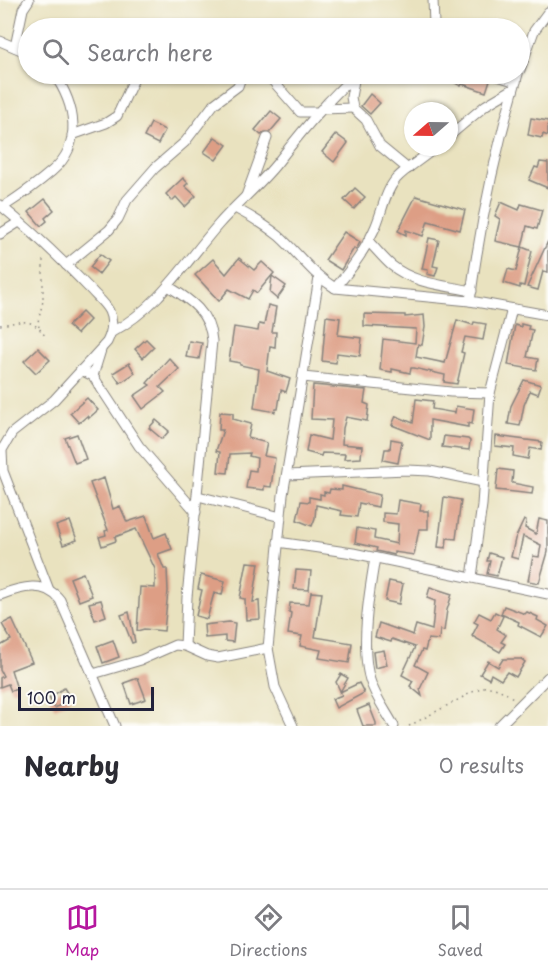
<!DOCTYPE html>
<style>
body{margin:0;font-family:"Playpen Sans",sans-serif;background:#f7f7f7;color:#2b2b33}
.compass{position:absolute;left:404px;top:102px;width:54px;height:54px;border-radius:50%;background:#fff;box-shadow:0 2px 4px #0004;rotate:250deg}
.scale{position:absolute;left:18px;bottom:15px;width:136px;box-sizing:border-box;padding-left:6px;border:3px solid #22223b;border-top:0;font-size:16px;line-height:21px;white-space:nowrap;color:#22223b;-webkit-text-stroke:4px #fdfcf7;paint-order:stroke}
.list{margin:0;padding:0;list-style:none}
h2{display:flex;justify-content:space-between;align-items:center;height:78px;margin:0;padding:0 24px;font-size:26px}
h2 small{font-size:20px;font-weight:400;color:#7c7c81}
.icon{flex:none;width:33px;height:33px;fill:none;stroke:currentColor;stroke-width:2;stroke-linecap:round;stroke-linejoin:round}
.map{position:relative;flex:none;width:548px;height:726px;overflow:hidden}
.search{position:absolute;background:#fff;box-shadow:0 2px 4px #0004;left:18px;right:18px;top:18px;height:66px;display:flex;align-items:center;gap:15px;box-sizing:border-box;padding:0 21px;border-radius:33px;color:#7c7c81;font-size:22px}
.sheet{height:162px;background:#fff}
nav{display:flex;justify-content:space-around;align-items:center;box-sizing:border-box;height:84px;border-top:2px solid #e1e1e2;background:#fff;font-size:16px;color:#7c7c81}
nav a{display:grid;justify-items:center;gap:3px}
nav .on{color:#b5179e}
.map>svg:first-child{display:block}
.building{fill:#dd9e85}
.lines{fill:none;stroke-linecap:round;stroke-linejoin:round}
.minor-casing{stroke:#86827d;stroke-width:11}
.path{stroke:#86827d;stroke-width:1.5;stroke-dasharray:1.5 4.5;stroke-linecap:butt}
.minor{stroke:#fff;stroke-width:9}
</style>
<div class="map">
<svg width="548" height="726" viewBox="0 0 548 726">
<rect width="100%" height="100%" fill="#fdfcf7"/>
<filter id="ink" filterUnits="userSpaceOnUse"><feTurbulence type="fractalNoise" baseFrequency=".0167" numOctaves="2"/><feDisplacementMap in="SourceGraphic" scale="12" xChannelSelector="R" yChannelSelector="G"/><feConvolveMatrix kernelMatrix="1 2 1 2 8 2 1 2 1" color-interpolation-filters="sRGB"/></filter>
<filter id="wash" filterUnits="userSpaceOnUse"><feTurbulence type="fractalNoise" baseFrequency=".008" numOctaves="4" result="noise"/><feDisplacementMap in="SourceGraphic" scale="24" xChannelSelector="R" yChannelSelector="G"/><feGaussianBlur stdDeviation="1.35" result="paint"/><feColorMatrix in="noise" values="0 0 0 0 0 0 0 0 0 0 0 0 0 0 0 0 0 1.4 0 .05"/><feComposite in="paint" operator="in"/></filter>
<g filter="url(#wash)">
<rect width="100%" height="100%" fill="#e9e2bf"/>
<g id="blocks">
<!-- building -->
<g class="building">
<path d="M438 74H485L490 80 486 92 462 84 461 86Z"/>
<path d="M370 94 380 103 370 114 361 106Z"/>
<path d="M271 111 281 119 270 132H265L261 135 255 130Z"/>
<path d="M531 118 548 121V136L543 134 542 138 528 135Z"/>
<path d="M151 123 165 130 158 144 144 137Z"/>
<path d="M336 134 348 143 334 162 322 152Z"/>
<path d="M215 137 227 145 216 160 204 152Z"/>
<path d="M540 162 548 163V188L529 180 535 167 538 168Z"/>
<path d="M183 178 188 183 185 186 196 196 185 207 176 197 172 201 166 194Z"/>
<path d="M355 188 365 197 354 209 344 200Z"/>
<path d="M416 196 465 210 460 230 428 221 423 236 406 230V235L398 231Z"/>
<path d="M45 199 54 210 45 218 47 221 41 226 29 212Z"/>
<path d="M501 202 519 210 521 204 542 210 537 229 527 226 522 247 495 241 500 219 495 216Z"/>
<path d="M344 232 360 242 356 250 354 248 341 270 325 260Z"/>
<path d="M429 238 439 240 433 266 438 267 435 276 427 274 428 270 422 269Z"/>
<path d="M548 241V272L543 271 538 290 527 287Z"/>
<path d="M522 247 532 251 524 286 520 285V288L504 283 508 269 516 271Z"/>
<path d="M100 254 109 261 99 274 90 267Z"/>
<path d="M239 258 254 270 262 262 274 273 257 293 253 290 248 299 229 289 219 301 195 275 213 259 226 274Z"/>
<path d="M272 276 286 286 277 299 270 293Z"/>
<path d="M268 305 276 307 272 332H276L275 347 270 346 267 371 290 379 286 392 281 390 278 409H276L275 412 254 408 259 369 240 365V363L229 361 234 327 258 331 259 324 264 325Z"/>
<path d="M82 312 90 320 77 334 68 326Z"/>
<path d="M364 314 405 315V317L424 315 425 327 422 345 418 344 416 357 445 363 457 320 473 325 474 322 486 324 483 340 465 337 461 352 464 353 457 384 444 382 445 375 414 368H411L410 373 392 369V372L380 370 383 339 415 343 416 329 364 326Z"/>
<path d="M326 316 340 318 338 335 362 338 360 356 337 353 336 363 322 361Z"/>
<path d="M521 324 529 326 528 329 533 330 527 357 538 359 536 370 508 365 515 325 521 327Z"/>
<path d="M146 339 154 347 143 358 135 349Z"/>
<path d="M189 341 202 343 199 359 186 357Z"/>
<path d="M38 348 50 360 36 373 24 361Z"/>
<path d="M169 358 179 369 160 387 165 392 143 409 134 396 150 385 147 383Z"/>
<path d="M129 363 135 373 120 383 113 373Z"/>
<path d="M524 380 541 385 538 394 530 391 524 405 520 426 508 424 511 406Z"/>
<path d="M313 385 366 390 364 403 369 405 367 421 346 417 343 428 342 444 362 446 361 458 344 459 345 454 322 453 321 456 306 452 309 435 330 440 332 420 311 419Z"/>
<path d="M87 398 98 410 89 418 87 416 79 423 70 413Z"/>
<path d="M416 399 433 401 432 409 455 413 456 406 474 409 472 424 468 423V427L430 420V440L392 425 396 416 413 423Z"/>
<path d="M220 412 233 413V419L251 424 248 438 267 443 264 456 275 458 271 487 264 486V490L246 488 249 470 256 471 257 458 249 456 250 453 230 454 228 473 218 472 220 452 216 451 223 430H219Z"/>
<path d="M156 420 169 431 162 439 149 428Z"/>
<path d="M77 434 86 459 75 463 65 438Z"/>
<path d="M444 436 468 439 470 441 469 450 442 447Z"/>
<path d="M496 436 542 442 541 450 530 448 528 459 513 456 514 448 495 446Z"/>
<path d="M391 439 402 441 398 463 383 460 385 449H390Z"/>
<path d="M498 469 513 471 512 483 533 487 532 494 496 490Z"/>
<path d="M104 478 113 509 120 506 127 522 146 516 154 538 166 533 172 549 158 554 164 569H167L168 591 164 631 144 629 137 631 140 587 155 588V569L136 529 115 537 116 541 102 546 99 537 106 535 105 531 108 530 90 483Z"/>
<path d="M342 486 380 495 378 507 359 503 357 517 341 515 342 511 316 505 315 518 312 526 297 520 301 501 309 502V497L320 499V494L324 495V492L329 493 330 489 342 490Z"/>
<path d="M444 497 461 500 456 539 447 538 446 548 438 547Z"/>
<path d="M398 500 421 504 420 511H428V529H419L414 555 394 552V555L376 551 377 548 355 543 357 528 375 531 374 539 397 544 398 524 383 522V513L396 514Z"/>
<path d="M539 519 548 521V552L539 583 528 581 533 556 539 557 541 545 523 536 518 559 511 557 515 539 524 520 526 521 525 528 536 534Z"/>
<path d="M70 521 77 540 63 545 56 526Z"/>
<path d="M489 553 502 557 497 576 487 574 490 561H487Z"/>
<path d="M247 562 259 563 253 602 259 601 260 619 246 620 245 599 240 598Z"/>
<path d="M296 570 311 571 309 590 294 589Z"/>
<path d="M83 573 92 596 79 601 70 578Z"/>
<path d="M201 575 225 581 222 595 214 593 207 619 196 616 202 590 198 589Z"/>
<path d="M389 581 403 584 399 604 385 601Z"/>
<path d="M430 587 452 594 447 610 444 631 440 630 439 640 428 639 425 651 422 650 415 665 428 672 420 689 422 696 410 686 413 681 402 675 415 647 392 639 391 642 375 637 379 623 413 635 416 625 432 630 435 601 427 598Z"/>
<path d="M311 592 322 593 315 637 352 643 349 663 319 658 321 650 300 646 302 636 288 634 291 613 289 612 290 603 309 604Z"/>
<path d="M101 600 106 616 95 620 89 603Z"/>
<path d="M504 606 525 614 527 612 538 617 537 620 548 626 541 637 518 625 519 622 501 614Z"/>
<path d="M129 612 135 642 132 643 121 615Z"/>
<path d="M495 612 503 616 497 629 506 635 501 642 505 644 500 652 472 636 478 624 474 622 479 613 491 619Z"/>
<path d="M12 619 32 662 11 670 17 689 11 691 8 684 0 687V678L3 676 0 670V646L11 640 2 624Z"/>
<path d="M229 622 235 623 233 642 225 641V636L205 638 204 625Z"/>
<path d="M113 640 119 657 103 663 97 646Z"/>
<path d="M384 650 387 665 375 668 373 652Z"/>
<path d="M503 659H521L525 662 516 677 507 672 501 680 491 674 489 679 480 674 488 661 498 667Z"/>
<path d="M341 674 348 678 340 692 359 683 364 693 336 708 332 699 342 695 336 682Z"/>
<path d="M138 678 146 699 131 704 124 683Z"/>
<path d="M64 688 71 699 55 708 49 698Z"/>
<path d="M369 705 376 723V726H363L357 710Z"/>
</g>
</g>
</g>
<g filter="url(#ink)">
<use href="#blocks" fill-opacity="0" stroke="#86827d" stroke-width="1.5"/>
<g class="lines">
<!-- minor casing -->
<g class="minor-casing">
<g id="minor">
<path d="M433 0 434 24 437 28"/>
<path d="M421 28 434 24"/>
<path d="M0 41 28 53"/>
<path d="M15 47 23 9 29 0"/>
<path d="M520 70 534 31 548 12"/>
<path d="M259 74 272 80 300 112H319"/>
<path d="M492 74 516 82"/>
<path d="M355 75 351 97 353 108 366 120 380 146 408 169"/>
<path d="M321 109 353 108"/>
<path d="M72 135 106 123 117 116 133 81"/>
<path d="M449 136 486 105 513 89"/>
<path d="M246 196 267 138"/>
<path d="M0 205C32 231 62 260 91 290 97 297 105 303 109 311 114 322 112 332 107 342L54 400 12 433 2 450 3 471 49 590"/>
<path d="M3 207C20 196 37 184 52 171 84 144 75 104 54 74"/>
<path d="M235 208C250 216 265 225 279 236 299 254 311 273 335 288L470 301 548 315"/>
<path d="M0 234 19 222"/>
<path d="M368 241C376 249 383 258 391 265 414 284 444 285 472 291"/>
<path d="M66 265 109 230 118 219 127 200 155 168 185 142 214 104 238 86 242 74"/>
<path d="M168 286C191 300 210 313 212 341L187 597 185 646"/>
<path d="M335 288C351 270 364 252 374 230 382 214 384 193 396 179 407 167 424 158 436 147"/>
<path d="M470 301C480 224 496 148 518 74"/>
<path d="M112 332C159 307 184 264 218 225 237 203 260 185 278 162 294 141 310 122 328 102 338 92 346 82 358 74"/>
<path d="M81 370 93 376 139 446 196 512"/>
<path d="M93 376 101 350"/>
<path d="M303 377 451 392 490 393"/>
<path d="M287 475 407 470 430 471 483 482"/>
<path d="M198 496 281 517"/>
<path d="M278 542 353 553 548 594"/>
<path d="M375 558C369 593 360 647 370 680 375 697 386 711 394 726"/>
<path d="M472 577 482 505 490 393 512 309"/>
<path d="M0 595C21 587 45 580 60 600L115 726"/>
<path d="M93 674 141 660 175 645 185 646 207 656 218 658 268 648"/>
<path d="M293 726 275 687 268 648 283 495 319 278"/>
<path d="M499 726 548 677"/>
</g>
</g>
<!-- path -->
<g class="path">
<path d="M0 325C20 322 32 316 45 336"/>
<path d="M39 327 38 322 43 301V257"/>
<path d="M409 726 482 687C495 686 503 691 513 698"/>
</g>
<!-- minor -->
<use href="#minor" class="minor"/>
</g>
</g>
</svg>
<svg class="compass" viewBox="-18 -18 36 36"><path d="M0-13l5 13h-10z" fill="#e53935"/><path d="M0 13l5-13h-10z" fill="#7c7c81"/></svg>
<div class="scale">100 m</div>
<div class="search"><svg class="icon" aria-label="search" viewBox="0 0 24 24"><circle cx="10" cy="10" r="6"/><path d="M15 15l6 6"/></svg>Search here</div>
</div>
<section class="sheet">
<h2>Nearby<small>0 results</small></h2>
<ul class="list">
</ul>
</section>
<nav>
<a class="on"><svg class="icon" aria-label="map" viewBox="0 0 24 24"><path d="M3 6l6-2 6 2 6-2v14l-6 2-6-2-6 2zM9 4v14M15 6v14"/></svg>Map</a>
<a><svg class="icon" aria-label="directions" viewBox="0 0 24 24"><path d="M12 3l9 9-9 9-9-9zM9 14v-3h6M13 9l2 2-2 2"/></svg>Directions</a>
<a><svg class="icon" aria-label="saved" viewBox="0 0 24 24"><path d="M7 4h10v16l-5-4-5 4z"/></svg>Saved</a>
</nav>
